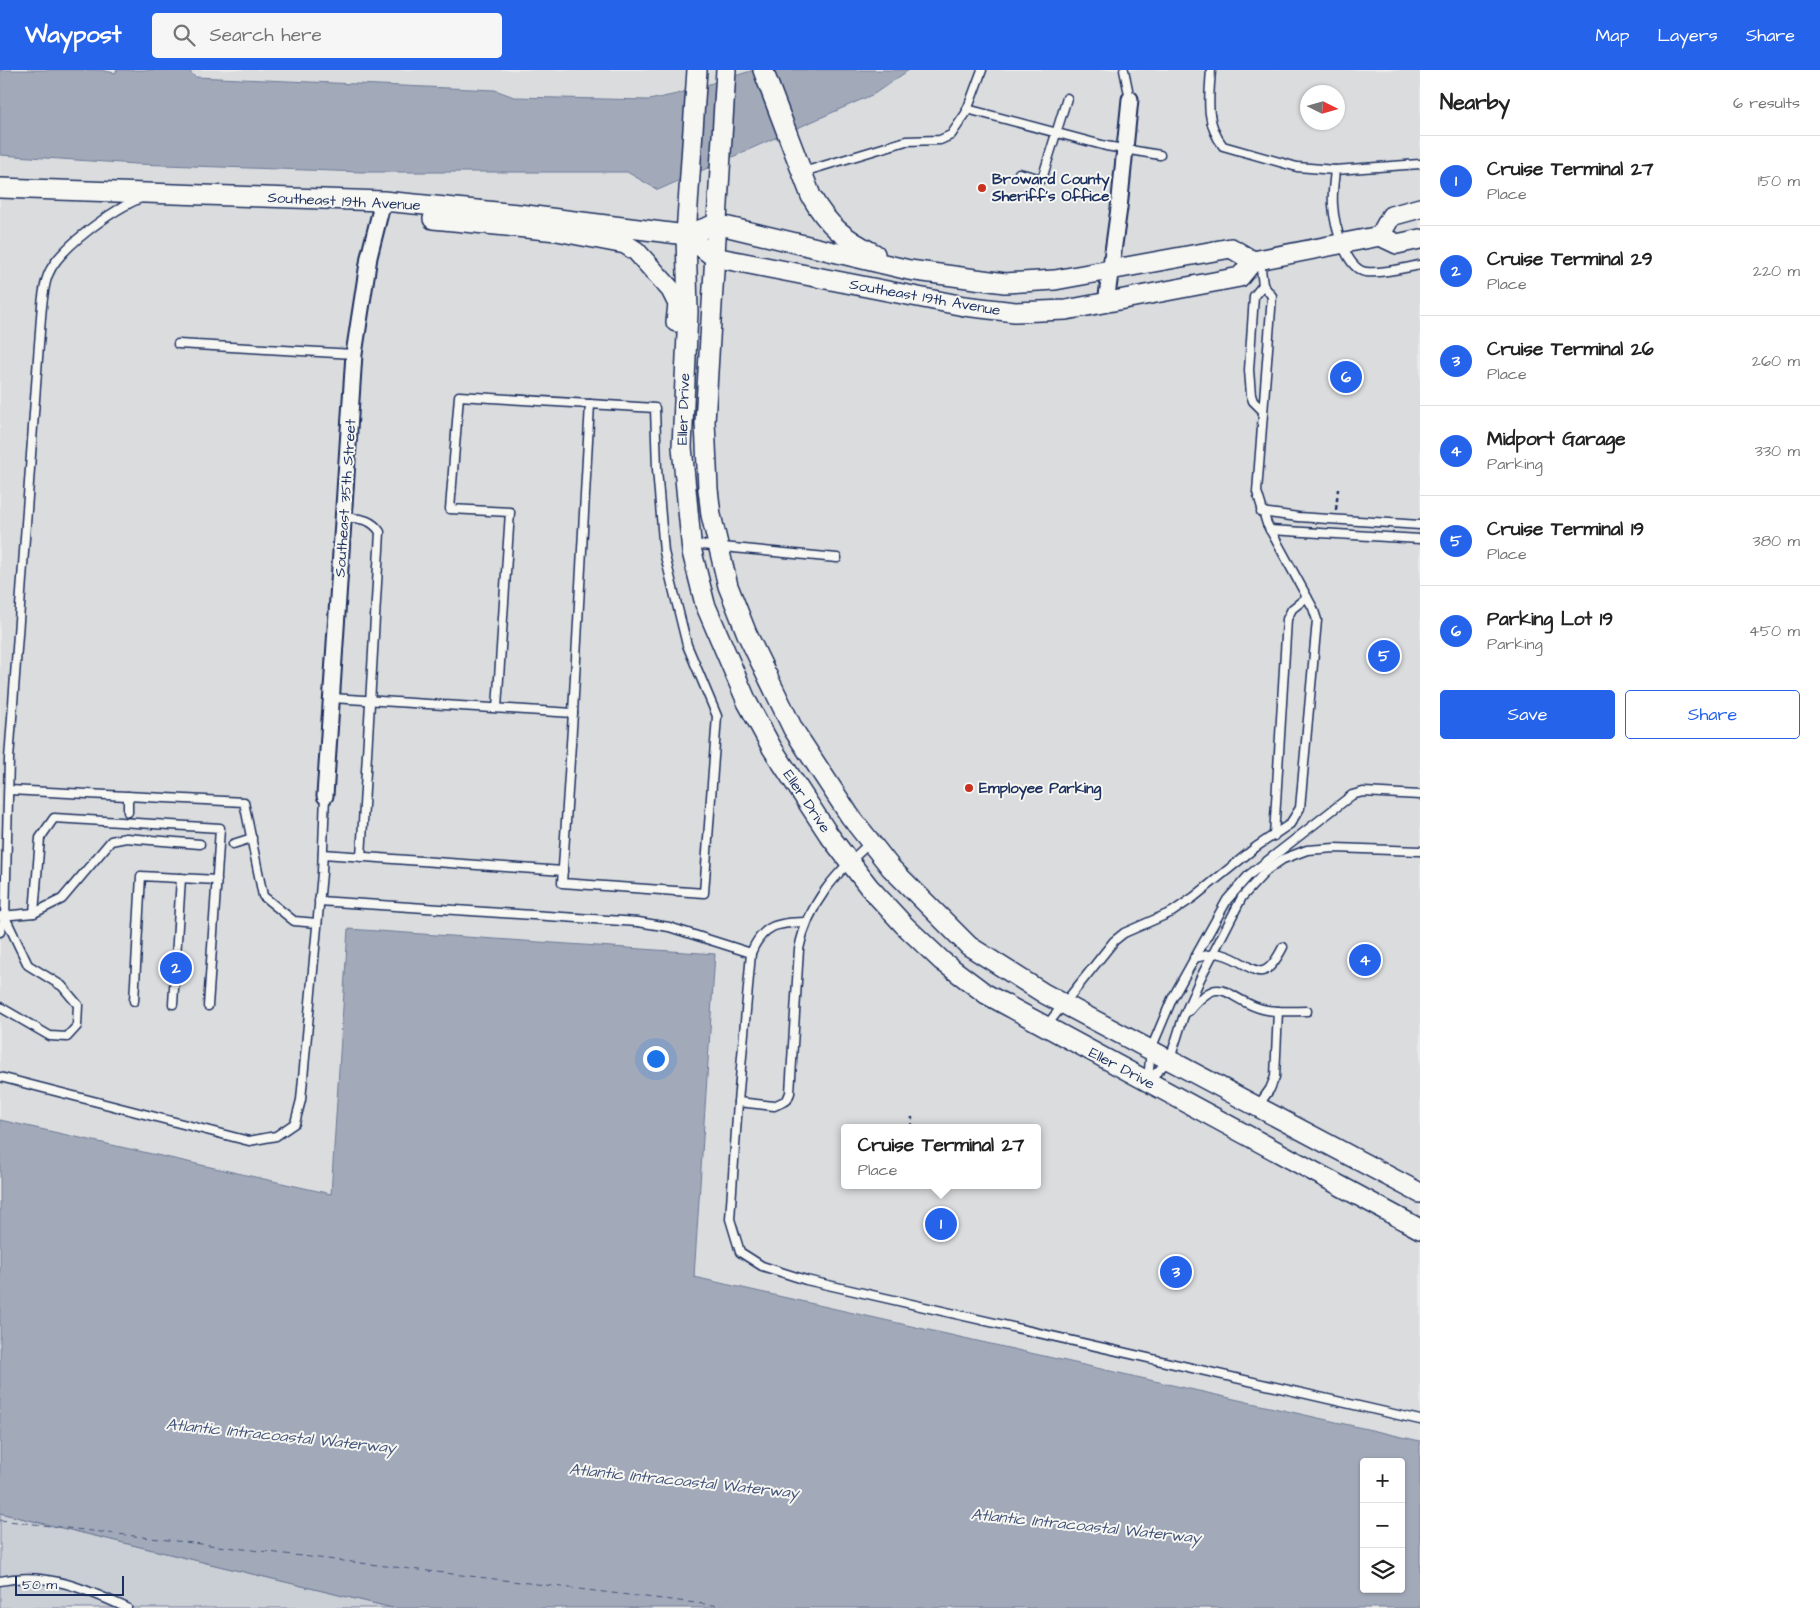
<!DOCTYPE html>
<meta charset="utf-8">
<style>
body{margin:0;font-family:"Architects Daughter",sans-serif;background:#f6f6f6;color:#222}
.controls{position:absolute;right:15px;bottom:15px;display:grid;overflow:hidden;border-radius:5px;box-shadow:0 1px 4px #0004}
.controls button{width:45px;height:45px;display:grid;place-items:center;padding:0;border:0;border-bottom:1px solid #e0e0e0;background:#fff;color:#222;font:25px sans-serif}
.compass{position:absolute;left:1300px;top:15px;width:45px;height:45px;border-radius:50%;background:#fff;box-shadow:0 1px 4px #0004;rotate:95deg}
.scale{position:absolute;left:15px;bottom:12px;width:109px;box-sizing:border-box;padding-left:5px;border:2px solid #1b2f5e;border-top:0;font-size:14px;line-height:18px;white-space:nowrap;color:#1b2f5e;-webkit-text-stroke:4px #f6f6f2;paint-order:stroke}
.you{position:absolute;left:655px;top:988px;width:18px;height:18px;margin:-12px;border:4px solid #fff;border-radius:50%;background:#1a73e8;box-shadow:0 0 0 8px #1a73e833}
.badge{display:grid;place-items:center;width:32px;height:32px;border-radius:50%;background:#2563eb;color:#fff;font-size:16px;font-weight:700}
.pin{position:absolute;translate:-50% -50%;border:2px solid #fff;box-shadow:0 1px 5px #0006}
.popup{position:absolute;left:841px;top:1054px;width:200px;height:65px;box-sizing:border-box;display:grid;place-content:center;border-radius:5px;background:#fff;filter:drop-shadow(0 1px 4px #0005);font-size:16px;white-space:nowrap;color:#767676}
.popup b{font-size:19px;color:#222}
.popup::after{content:'';position:absolute;left:50%;top:100%;margin-left:-10px;border:10px solid transparent;border-top-color:#fff}
.list{margin:0;padding:0;list-style:none}
h2{display:flex;justify-content:space-between;align-items:center;height:65px;margin:0;padding:0 20px;font-size:21px}
h2 small{font-size:16px;font-weight:400;color:#767676}
.list li{display:grid;grid-template-columns:32px 1fr auto;gap:15px;align-items:center;box-sizing:border-box;height:90px;padding:0 20px;border-top:1px solid #e0e0e0}
.list b{display:block;font-size:19px;white-space:nowrap}
.list p{margin:0;font-size:16px;white-space:nowrap;color:#767676}
.list em{font-size:16px;font-style:normal;color:#767676}
.actions{display:flex;gap:10px;padding:15px 20px}
.actions a{flex:1;padding:11px 0;border:1px solid #2563eb;border-radius:5px;text-align:center;font-size:18px;color:#2563eb}
.actions .main{background:#2563eb;color:#fff}
.icon{flex:none;width:28px;height:28px;fill:none;stroke:currentColor;stroke-width:2;stroke-linecap:round;stroke-linejoin:round}
.map{position:relative;flex:none;width:1420px;height:1538px;overflow:hidden}
header{display:flex;align-items:center;gap:30px;box-sizing:border-box;height:70px;padding:0 25px;background:#2563eb;color:#fff}
header strong{font-size:24px}
nav{display:flex;gap:28px;margin-inline-start:auto;font-size:18px}
.search{width:350px;height:45px;background:#f6f6f6;display:flex;align-items:center;gap:12px;box-sizing:border-box;padding:0 18px;border-radius:5px;color:#767676;font-size:19px}
main{display:flex}
aside{flex:1;background:#fff}
.map>svg:first-child{display:block}
.built{fill:#dadcde;fill-rule:evenodd}
.green{fill:#caced5;stroke:#727e9a}
.water{fill:#a2aaba;stroke:#6c7995;fill-rule:evenodd}
.lines{fill:none;stroke-linecap:round;stroke-linejoin:round}
.ferry{stroke:#44547a;stroke-width:1;stroke-dasharray:6 5;stroke-linecap:butt}
.service-casing{stroke:#1b2f5e;stroke-width:11}
.minor-casing{stroke:#1b2f5e;stroke-width:19}
.tertiary-casing{stroke:#1b2f5e;stroke-width:22}
.path{stroke:#1b2f5e;stroke-width:2.5;stroke-dasharray:5 4;stroke-linecap:butt}
.service{stroke:#f6f6f2;stroke-width:8}
.minor{stroke:#f6f6f2;stroke-width:15}
.tertiary{stroke:#f6f6f2;stroke-width:19}
.service-bridge-casing{stroke:#1b2f5e;stroke-width:11;stroke-linecap:butt}
.service-bridge{stroke:#f6f6f2;stroke-width:8}
.poi-dot{fill:#c8321e;stroke:#f6f6f2;stroke-width:2}
.labels{text-anchor:middle;stroke-width:4;stroke-linejoin:round;paint-order:stroke}
.poi-label{font-size:15px;font-weight:bold;fill:#1b2f5e;stroke:#f6f6f2;text-anchor:start}
.street-label{font-size:15px;fill:#1b2f5e;stroke:#f6f6f2}
.water-label{font-size:16px;font-style:italic;fill:#44547a;stroke:#f6f6f2}
</style>
<header>
<strong>Waypost</strong>
<div class="search"><svg class="icon" aria-label="search" viewBox="0 0 24 24"><circle cx="10" cy="10" r="6"/><path d="M15 15l6 6"/></svg>Search here</div>
<nav><a>Map</a><a>Layers</a><a>Share</a></nav>
</header>
<main>
<div class="map">
<svg width="1420" height="1538" viewBox="0 0 1420 1538">
<rect width="100%" height="100%" fill="#e9eae9"/>
<filter id="ink" filterUnits="userSpaceOnUse"><feTurbulence type="fractalNoise" baseFrequency=".02" numOctaves="2"/><feDisplacementMap in="SourceGraphic" scale="10" xChannelSelector="R" yChannelSelector="G"/><feConvolveMatrix kernelMatrix="1 2 1 2 8 2 1 2 1" color-interpolation-filters="sRGB"/></filter>
<g filter="url(#ink)">
<!-- built -->
<g class="built">
<path d="M188 0H754L677 24 649 30 514 27 495 20 194 7Z"/>
<path d="M909 0H1420V1371L694 1207 715 884 348 859 331 1124 0 1050V85L136 94 362 102H627L658 120 874 24ZM1308 22H1338V52H1308ZM845 1058H1037V1115H845Z"/>
</g>
<!-- green -->
<path class="green" d="M0 1443 393 1538H0Z"/>
<!-- water -->
<g class="water">
<path d="M0 0H100L116 3V0H188L195 7 495 20 514 27 649 30 677 24 754 0H909L874 24 658 120 627 102H362L136 94 0 85Z"/>
<path d="M348 859 715 884 694 1207 1420 1371V1538H393L0 1443V1050L331 1124ZM1364 1392H1401V1519H1364Z"/>
</g>
<g class="lines">
<!-- ferry -->
<path class="ferry" d="M0 1450 738 1538"/>
<!-- service casing -->
<g class="service-casing">
<g id="service">
<path d="M1124 0 1130 29"/>
<path d="M1211 0C1209 28 1205 53 1223 76L1297 97 1335 100"/>
<path d="M967 39 1106 76 1160 85"/>
<path d="M1420 94 1335 100C1334 111 1332 123 1333 135 1334 152 1345 199 1366 202 1382 204 1404 198 1420 195"/>
<path d="M803 102 906 71 940 70 951 65 966 43 982 0"/>
<path d="M1019 103 1042 109 1067 28"/>
<path d="M178 274 354 284"/>
<path d="M1262 340 1253 331 1251 325 1249 300 1254 226 1263 215"/>
<path d="M1261 442 1298 447 1420 455"/>
<path d="M344 447C359 449 371 448 380 462L361 787"/>
<path d="M1270 460 1420 469"/>
<path d="M691 474 837 488"/>
<path d="M332 628 573 643 562 813 704 823 717 646 687 575 664 482 657 399 655 338 459 326 450 439 510 442 497 638"/>
<path d="M573 643 590 334"/>
<path d="M9 720 244 732 263 826 294 851 317 853"/>
<path d="M128 742V726"/>
<path d="M1274 766 1287 549 1292 539 1307 527"/>
<path d="M871 772C837 802 808 833 799 879L790 1023 787 1030 774 1036 738 1032 730 1149 740 1182 762 1196 806 1210 1420 1350"/>
<path d="M233 774 252 768"/>
<path d="M323 784 563 801"/>
<path d="M319 831 638 852 669 857 751 883"/>
<path d="M34 843 36 818"/>
<path d="M1 846 34 843 62 829 111 771 126 768 200 774"/>
<path d="M0 862 5 847 9 689 39 274C41 254 41 223 48 205 58 178 114 139 141 128"/>
<path d="M1194 888C1202 887 1213 882 1221 884 1254 892 1260 922 1283 877"/>
<path d="M134 931 141 806 217 810"/>
<path d="M173 934 181 808"/>
<path d="M208 936 218 790"/>
<path d="M0 937 50 966 67 967 77 956 78 935 62 916 28 895 5 847"/>
<path d="M1189 941C1222 902 1224 927 1259 938 1274 943 1292 941 1307 941"/>
<path d="M1047 955 1114 871 1124 863 1172 842 1194 827 1256 777 1290 754 1300 738 1317 550 1313 538 1267 454 1257 422 1272 226 1263 215 1260 191"/>
<path d="M0 1007 249 1071 276 1066 295 1053 301 1030 322 803 325 726"/>
<path d="M1148 1010 1151 979 1172 929 1227 830 1249 805 1352 725 1363 722 1420 725"/>
<path d="M1149 1010 1170 989 1183 948 1200 909 1242 827 1267 800 1283 789 1307 780 1335 778 1420 781"/>
<path d="M738 1032 751 883C763 854 777 853 806 852"/>
<path d="M1258 1036 1270 1019 1275 1007 1278 941"/>
<path d="M0 1511C46 1501 86 1519 127 1538"/>
</g>
</g>
<!-- minor casing -->
<g class="minor-casing">
<g id="minor">
<path d="M1106 233 1119 138 1130 29"/>
<path d="M325 726 354 284 369 187 383 131"/>
</g>
</g>
<!-- tertiary casing -->
<g class="tertiary-casing">
<g id="tertiary">
<path d="M697 0 686 165 688 242 682 377 692 482 705 534 747 632 772 678 829 765 869 817 904 855 942 891 986 924 1420 1159"/>
<path d="M726 0 705 352 708 419 711 445 728 516 747 564 793 659 850 746 891 798 969 876 1045 924 1420 1123"/>
<path d="M763 0 811 126C828 156 845 169 875 184"/>
<path d="M0 118 383 131 518 144 686 165 716 154 909 200 1005 213 1055 210 1231 178 1253 191"/>
<path d="M433 149 557 161 625 174 636 181 671 220 678 234 676 252"/>
<path d="M686 165 714 187 964 236 1015 242 1066 240 1240 207 1253 191 1380 166 1397 174 1420 169"/>
<path d="M1380 166 1391 146 1420 138"/>
</g>
</g>
<!-- path -->
<g class="path">
<path d="M1336 440 1338 419"/>
<path d="M911 1058 912 1047"/>
</g>
<!-- service -->
<use href="#service" class="service"/>
<!-- minor -->
<use href="#minor" class="minor"/>
<!-- tertiary -->
<use href="#tertiary" class="tertiary"/>
<!-- service-bridge casing -->
<g class="service-bridge-casing">
<path id="service-bridge" d="M36 818 40 768 54 748 220 758 218 790"/>
</g>
<!-- service-bridge -->
<use href="#service-bridge" class="service-bridge"/>
</g>
</g>
<!-- markers -->
<g class="poi-dot">
<circle cx="982" cy="118" r="5"/>
<circle cx="969" cy="718" r="5"/>
</g>
<g class="labels">
<!-- poi labels -->
<g class="poi-label">
<text x="992" y="114">Broward County<tspan x="992" dy="17">Sheriff's Office</tspan></text>
<text x="979" y="723">Employee Parking</text>
</g>
<!-- street labels -->
<g class="street-label">
<text transform="translate(344 131) rotate(3)" y="5">Southeast 19th Avenue</text>
<text transform="translate(925 227) rotate(10)" y="5">Southeast 19th Avenue</text>
<text transform="translate(683 339) rotate(-88)" y="5">Eller Drive</text>
<text transform="translate(345 428) rotate(-86)" y="5">Southeast 35th Street</text>
<text transform="translate(807 731) rotate(56)" y="5">Eller Drive</text>
<text transform="translate(1122 998) rotate(28)" y="5">Eller Drive</text>
</g>
<!-- water labels -->
<g class="water-label">
<text transform="translate(281 1365) rotate(6)" y="6">Atlantic Intracoastal Waterway</text>
<text transform="translate(684 1410) rotate(6)" y="6">Atlantic Intracoastal Waterway</text>
<text transform="translate(1086 1455) rotate(6)" y="6">Atlantic Intracoastal Waterway</text>
</g>
</g>
</svg>
<div class="controls">
<button>+</button>
<button>−</button>
<button><svg class="icon" aria-label="layers" viewBox="0 0 24 24"><path d="M12 4l9 5-9 5-9-5zM3 14l9 5 9-5"/></svg></button>
</div>
<svg class="compass" viewBox="-18 -18 36 36"><path d="M0-13l5 13h-10z" fill="#e53935"/><path d="M0 13l5-13h-10z" fill="#767676"/></svg>
<div class="scale">50 m</div>
<div class="you"></div>
<div class="pin badge" style="left:941px;top:1154px">1</div>
<div class="popup"><b>Cruise Terminal 27</b>Place</div>
<div class="pin badge" style="left:176px;top:898px">2</div>
<div class="pin badge" style="left:1176px;top:1202px">3</div>
<div class="pin badge" style="left:1365px;top:890px">4</div>
<div class="pin badge" style="left:1384px;top:586px">5</div>
<div class="pin badge" style="left:1346px;top:307px">6</div>
</div>
<aside>
<h2>Nearby<small>6 results</small></h2>
<ul class="list">
<li><span class="badge">1</span><div><b>Cruise Terminal 27</b><p>Place</p></div><em>150 m</em></li>
<li><span class="badge">2</span><div><b>Cruise Terminal 29</b><p>Place</p></div><em>220 m</em></li>
<li><span class="badge">3</span><div><b>Cruise Terminal 26</b><p>Place</p></div><em>260 m</em></li>
<li><span class="badge">4</span><div><b>Midport Garage</b><p>Parking</p></div><em>330 m</em></li>
<li><span class="badge">5</span><div><b>Cruise Terminal 19</b><p>Place</p></div><em>380 m</em></li>
<li><span class="badge">6</span><div><b>Parking Lot 19</b><p>Parking</p></div><em>450 m</em></li>
</ul>
<div class="actions"><a class="main">Save</a><a>Share</a></div>
</aside>
</main>
